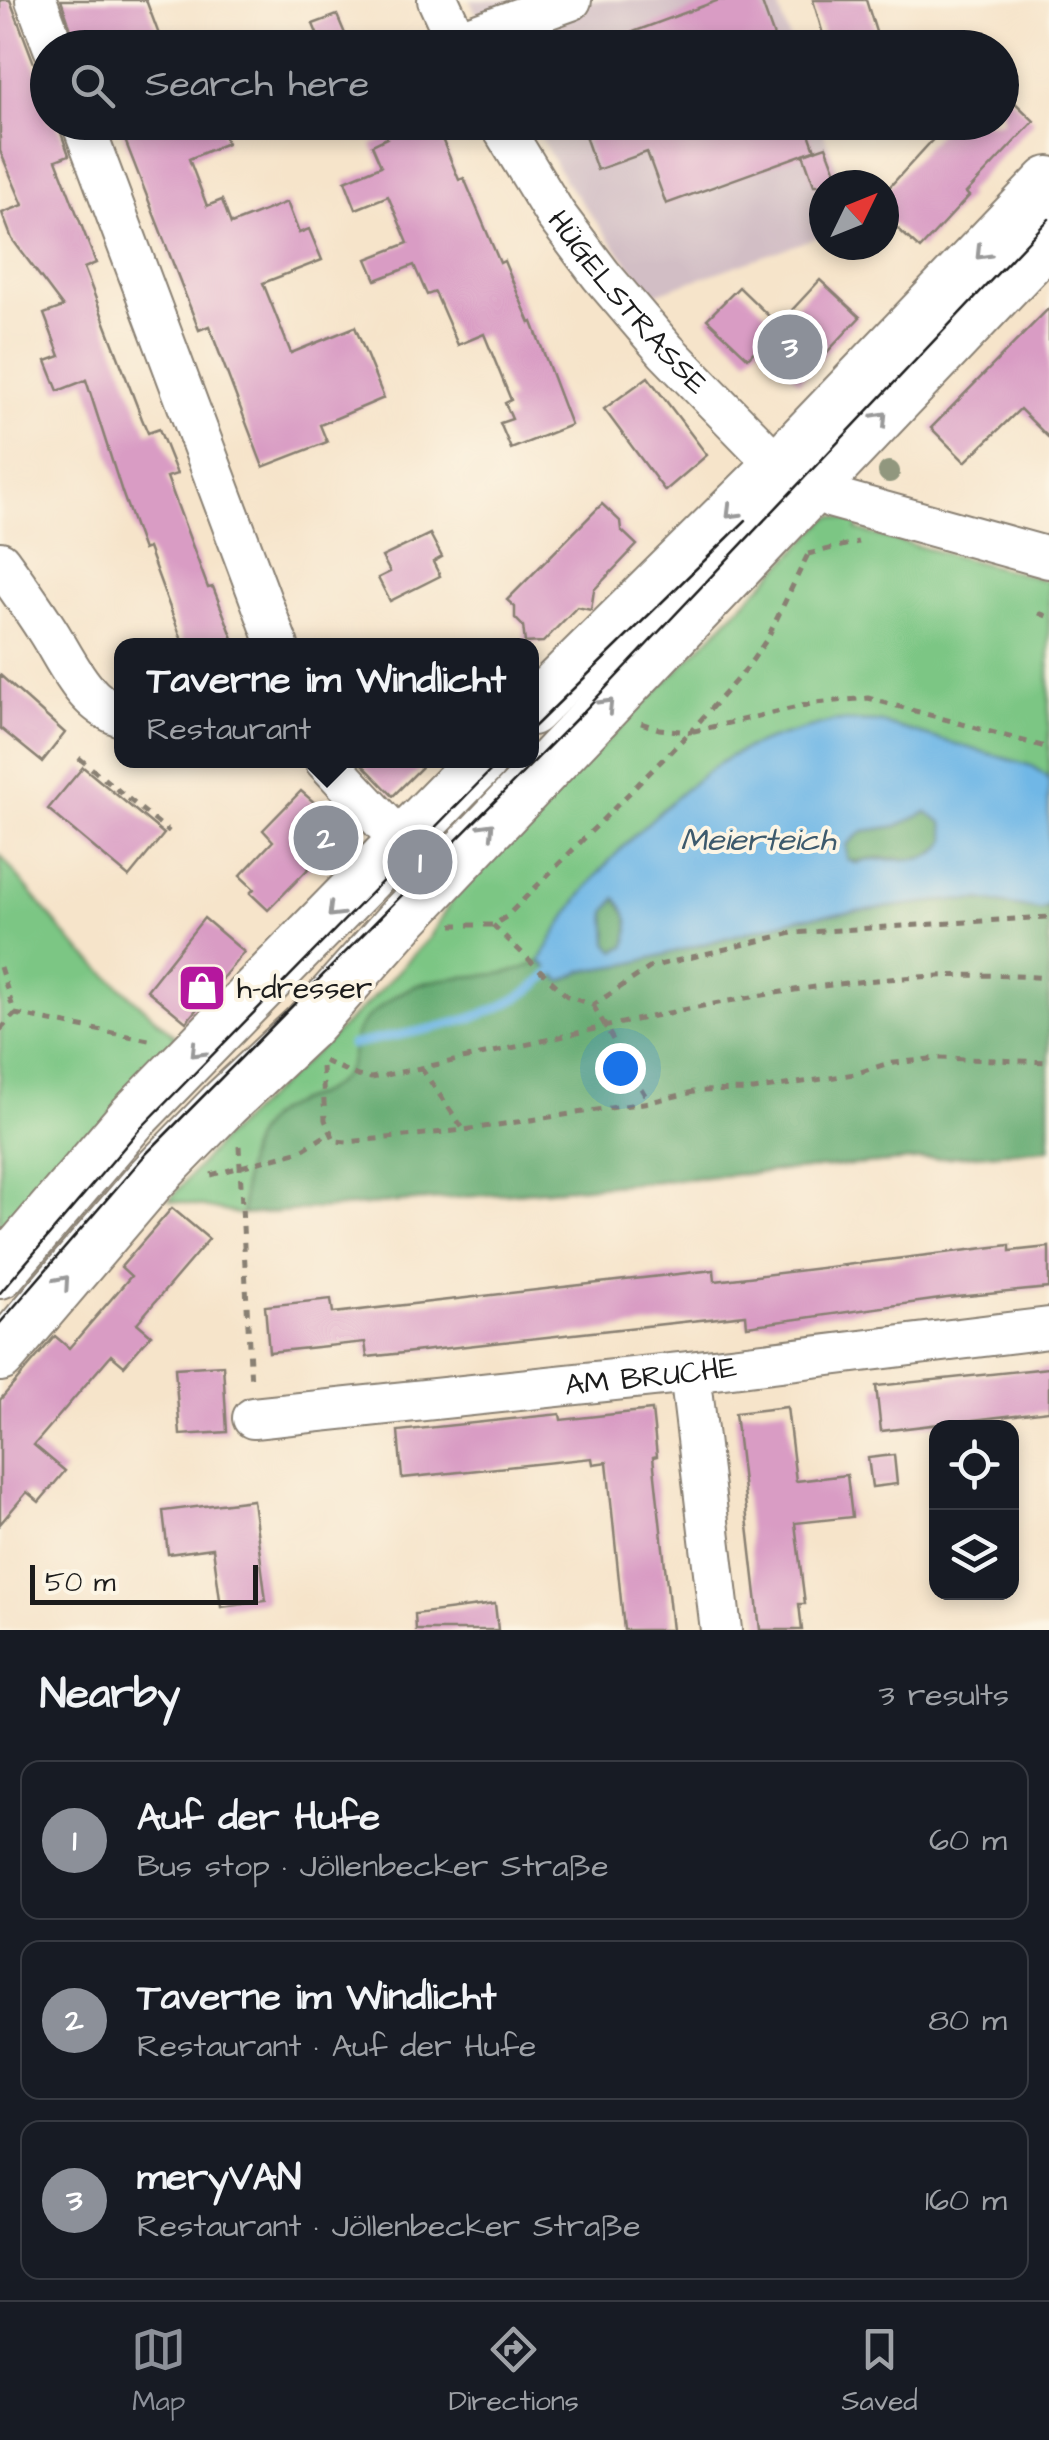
<!DOCTYPE html>
<meta charset="utf-8">
<style>
body{margin:0;font-family:"Architects Daughter",sans-serif;background:#20242c;color:#f1f3f6}
.controls{position:absolute;right:30px;bottom:30px;display:grid;overflow:hidden;border-radius:20px;box-shadow:0 5px 15px #0003}
.controls button{width:90px;height:90px;display:grid;place-items:center;padding:0;border:0;border-bottom:2px solid #363941;background:#171b24;color:#f1f3f6;font:50px sans-serif}
.compass{position:absolute;left:809px;top:170px;width:90px;height:90px;border-radius:50%;background:#171b24;box-shadow:0 5px 15px #0003;rotate:47deg}
.scale{position:absolute;left:30px;bottom:25px;width:228px;box-sizing:border-box;padding-left:10px;border:5px solid #1c1c1c;border-top:0;font-size:28px;line-height:35px;white-space:nowrap;color:#1c1c1c;-webkit-text-stroke:8px #fcf5e5;paint-order:stroke}
.you{position:absolute;left:620px;top:1068px;width:35px;height:35px;margin:-25px;border:8px solid #fff;border-radius:50%;background:#1a73e8;box-shadow:0 0 0 15px #1a73e833}
.badge{display:grid;place-items:center;width:65px;height:65px;border-radius:50%;background:#8c9099;color:#fff;font-size:32px;font-weight:700}
.pin{position:absolute;translate:-50% -50%;border:5px solid #fff;box-shadow:0 2px 10px #0006}
.popup{position:absolute;left:114px;top:638px;width:425px;height:130px;box-sizing:border-box;display:grid;place-content:center;border-radius:20px;background:#171b24;filter:drop-shadow(0 2px 8px #0005);font-size:32px;white-space:nowrap;color:#9ea1a6}
.popup b{font-size:38px;color:#f1f3f6}
.popup::after{content:'';position:absolute;left:50%;top:100%;margin-left:-20px;border:20px solid transparent;border-top-color:#171b24}
.list{margin:0;padding:0;list-style:none}
h2{display:flex;justify-content:space-between;align-items:center;height:130px;margin:0;padding:0 40px;font-size:42px}
h2 small{font-size:32px;font-weight:400;color:#9ea1a6}
.list li{display:grid;grid-template-columns:65px 1fr auto;gap:30px;align-items:center;box-sizing:border-box;height:160px;margin:0 20px 20px;padding:0 20px;border:2px solid #363941;border-radius:20px}
.list b{display:block;font-size:38px;white-space:nowrap}
.list p{margin:0;font-size:32px;white-space:nowrap;color:#9ea1a6}
.list em{font-size:32px;font-style:normal;color:#9ea1a6}
.icon{flex:none;width:55px;height:55px;fill:none;stroke:currentColor;stroke-width:2;stroke-linecap:round;stroke-linejoin:round}
.map{position:relative;flex:none;width:1049px;height:1630px;overflow:hidden}
.search{position:absolute;background:#171b24;box-shadow:0 5px 15px #0003;left:30px;right:30px;top:30px;height:110px;display:flex;align-items:center;gap:25px;box-sizing:border-box;padding:0 35px;border-radius:55px;color:#9ea1a6;font-size:38px}
.sheet{height:670px;background:#171b24}
nav{display:flex;justify-content:space-around;align-items:center;box-sizing:border-box;height:140px;border-top:2px solid #363941;background:#171b24;font-size:28px;color:#9ea1a6}
nav a{display:grid;justify-items:center;gap:5px}
nav .on{color:#8c9099}
.map>svg:first-child{display:block}
.industrial{fill:#d2bec5}
.green{fill:#7cc684;stroke:#4c7150;stroke-width:2.5}
.forest{fill:#65ab72;stroke:#406447;stroke-width:2.5}
.water{fill:#6fb7e6;stroke:#466a81;stroke-width:2.5;fill-rule:evenodd}
.lines{fill:none;stroke-linecap:round;stroke-linejoin:round}
.stream{stroke:#6fb7e6;stroke-width:9}
.building{fill:#d99cc4}
.minor-casing{stroke:#898073;stroke-width:44}
.major-casing{stroke:#898073;stroke-width:54}
.path{stroke:#898073;stroke-width:5;stroke-dasharray:8 8;stroke-linecap:butt}
.minor{stroke:#fff;stroke-width:40}
.major{stroke:#fff;stroke-width:50}
.tram{stroke:#1c1c1c;stroke-width:2.5}
.tree{fill:#91977e}
.oneway{stroke:#999}
.labels{text-anchor:middle;stroke-width:8;stroke-linejoin:round;paint-order:stroke}
.street-label{font-size:30px;fill:#1c1c1c;stroke:#fcf5e5}
.poi-label{font-size:30px;fill:#1c1c1c;stroke:#fcf5e5;text-anchor:start}
.water-label{font-size:32px;font-style:italic;fill:#3d5a6d;stroke:#fcf5e5}
</style>
<div class="map">
<svg width="1049" height="1630" viewBox="0 0 1049 1630">
<rect width="100%" height="100%" fill="#fcf5e5"/>
<filter id="ink" filterUnits="userSpaceOnUse"><feTurbulence type="fractalNoise" baseFrequency=".01" numOctaves="2"/><feDisplacementMap in="SourceGraphic" scale="20" xChannelSelector="R" yChannelSelector="G"/><feConvolveMatrix kernelMatrix="1 2 1 2 8 2 1 2 1" color-interpolation-filters="sRGB"/></filter>
<filter id="wash" filterUnits="userSpaceOnUse"><feTurbulence type="fractalNoise" baseFrequency=".0048" numOctaves="4" result="noise"/><feDisplacementMap in="SourceGraphic" scale="40" xChannelSelector="R" yChannelSelector="G"/><feGaussianBlur stdDeviation="2.25" result="paint"/><feColorMatrix in="noise" values="0 0 0 0 0 0 0 0 0 0 0 0 0 0 0 0 0 1.4 0 .05"/><feComposite in="paint" operator="in"/></filter>
<g filter="url(#wash)">
<rect width="100%" height="100%" fill="#f6e4ca"/>
<!-- industrial -->
<g class="industrial">
<path d="M470 0H776L793 47H492Z"/>
<path d="M532 123H820L843 185H824V235L652 295 566 182Z"/>
</g>
<!-- green -->
<g class="green">
<path d="M834 516 859 522 857 530 1049 581V1149L243 1215 169 1200 222 1139 368 1003 430 937 454 896 827 519Z"/>
<path d="M0 855 73 944 176 1037 0 1251Z"/>
</g>
<!-- forest -->
<g class="forest">
<path d="M927 811 943 823 947 840C931 866 904 858 879 858 866 858 860 864 847 860L846 845 863 831 897 826Z"/>
<path d="M615 898C629 912 632 928 626 946L615 951 608 943 606 912Z"/>
<path d="M981 900 1040 910 1049 907V1149L243 1215C242 1176 245 1126 285 1107 305 1097 323 1096 340 1079 355 1063 350 1055 355 1037 360 1018 395 995 412 987 454 970 500 983 540 961L563 981 582 971 629 964 799 918 941 901Z"/>
</g>
<!-- water -->
<path class="water" d="M835 721 879 722 1032 766 1049 778V905L1040 910 981 900 941 901 799 918 629 964 582 971 562 981 540 961C576 894 609 857 665 807 688 787 712 765 739 752 769 737 803 730 835 721ZM927 812 943 823 947 840C927 874 888 851 857 864L847 860 846 845 863 831 897 826ZM616 898C629 912 632 928 626 946L615 951 608 943 606 912Z"/>
<g class="lines">
<!-- stream -->
<path class="stream" d="M351 1045C419 1029 511 1023 558 964"/>
</g>
<g id="blocks">
<!-- building -->
<g class="building">
<path d="M0 0H10L48 100V122H57L69 155 56 160 96 263 84 268 142 419 148 433 159 429 177 474 167 477 208 588 213 587 236 646H184L148 548 143 550 122 492 86 380 58 391 46 361 60 356 44 314 63 307 12 239 2 213 23 205 0 151Z"/>
<path d="M61 0H146L164 48H77Z"/>
<path d="M719 0H761L778 48H599L598 45Z"/>
<path d="M813 0H866L881 48H827Z"/>
<path d="M337 15 351 48H323L313 24Z"/>
<path d="M1002 90 1034 121 966 193 969 196 920 249 884 216V193L949 122H1002Z"/>
<path d="M118 122H219L227 143 189 159 207 206 222 200 231 224 287 202 299 233 309 229 322 260 263 283 291 353 355 327 384 398 320 425 327 442 263 467 209 326 199 330Z"/>
<path d="M399 122H435L459 180 464 178 500 263 504 261 530 323 532 322 571 425 511 449 500 423 512 419 505 403 511 400 484 334 458 345 435 292 427 295 414 265 376 280 367 259 408 243 388 196 356 209 345 181 381 166 372 145 387 138 383 129Z"/>
<path d="M580 122H805L815 150 666 204 647 152 597 170Z"/>
<path d="M826 146 841 185H814L803 154Z"/>
<path d="M820 280 860 317 799 382 760 345 748 358 707 319 739 287 778 325Z"/>
<path d="M1049 308V438L1020 409 965 462 931 428Z"/>
<path d="M648 377 707 455 665 491 604 409Z"/>
<path d="M602 504 620 521 621 530 637 545 594 590 591 610 577 607 543 642 525 643 523 626 515 618V607L507 600Z"/>
<path d="M430 534 442 557 433 562 440 576 390 601 378 578 390 572 382 557Z"/>
<path d="M0 675 65 733 42 762 0 728Z"/>
<path d="M358 760H429L393 796Z"/>
<path d="M83 767 164 834 129 877 48 809Z"/>
<path d="M301 791 346 830 268 910 250 893 254 889 240 876 273 841 263 830Z"/>
<path d="M204 918 244 952 186 1022 147 990Z"/>
<path d="M172 1208 209 1239 137 1323 151 1335 124 1366 111 1355 34 1445 65 1471 39 1502 27 1492 0 1524V1400L55 1336 69 1348 131 1276 121 1267Z"/>
<path d="M1010 1245V1251L1049 1247V1288L947 1298 747 1326 746 1315 367 1357 365 1342 269 1352 265 1306 331 1299 333 1313 714 1270 715 1281Z"/>
<path d="M223 1365 227 1432 180 1435 175 1368Z"/>
<path d="M1049 1368V1411L881 1431 876 1386Z"/>
<path d="M787 1407 796 1481 847 1475 852 1517 795 1523 805 1604H799L802 1630H760L735 1413Z"/>
<path d="M652 1410 657 1456 653 1457 672 1630H624L607 1462 593 1464 592 1458 402 1478 398 1431 560 1414 561 1420Z"/>
<path d="M894 1455 897 1484 872 1487 868 1458Z"/>
<path d="M253 1500 266 1601 221 1607 213 1548 168 1554 163 1511Z"/>
<path d="M495 1604 498 1630H416L415 1614Z"/>
</g>
</g>
</g>
<g filter="url(#ink)">
<use href="#blocks" fill-opacity="0" stroke="#898073" stroke-width="2.5"/>
<g class="lines">
<!-- minor casing -->
<g class="minor-casing">
<g id="minor">
<path d="M36 0 54 48"/>
<path d="M438 0 460 48"/>
<path d="M457 41 571 0"/>
<path d="M82 122 278 646"/>
<path id="s1" d="M499 122 555 214 601 275 666 351 778 466 833 498 1049 558"/>
<path d="M0 562C15 583 31 605 45 627 67 660 81 701 121 716"/>
<path d="M325 760 402 842"/>
<path d="M690 1372 721 1630"/>
<path id="s2" d="M253 1418 690 1372 1049 1328"/>
</g>
</g>
<!-- major casing -->
<g class="major-casing">
<g id="major">
<path d="M531 710 778 466 1049 182"/>
<path d="M0 1273 132 1118 482 760"/>
<path d="M0 1356 151 1179 225 1103 307 1026 405 916 1049 239"/>
</g>
</g>
<!-- path -->
<g class="path">
<path d="M808 554 858 542"/>
<path d="M1039 613 1049 617"/>
<path d="M641 723 659 729 690 732 747 668 767 639 809 552"/>
<path d="M79 758 169 832"/>
<path d="M452 925H493L506 917 690 732 815 703 868 698 1049 748"/>
<path d="M493 925 567 996 593 1005 651 967 792 933 1049 917"/>
<path d="M0 967 15 1014"/>
<path d="M593 1005 649 1102"/>
<path d="M15 1014 154 1041"/>
<path d="M0 1030 15 1014"/>
<path d="M324 1061 358 1076 371 1078C595 1035 818 960 1049 978"/>
<path d="M322 1067 325 1120 335 1141 347 1142 464 1130 650 1102 698 1091 753 1090 854 1074 886 1064 939 1058 1049 1062"/>
<path d="M421 1068 464 1130"/>
<path d="M239 1146 251 1385"/>
<path d="M211 1175 300 1151 330 1133"/>
</g>
<!-- minor -->
<use href="#minor" class="minor"/>
<!-- major -->
<use href="#major" class="major"/>
<!-- tram -->
<g class="tram">
<path d="M531 730 746 520"/>
<path d="M0 1293 139 1130 501 760"/>
<path d="M0 1323 145 1155 584 711 1049 219"/>
</g>
</g>
<!-- trees -->
<circle class="tree" cx="889" cy="472" r="11"/>
<!-- one-way arrows -->
<defs><path id="oneway-chevron" d="M-2-3.5L2.5 0L-2 3.5" fill="none" stroke-width="1.6" stroke-linecap="round" stroke-linejoin="round" transform="scale(2.5)"/></defs>
<g class="oneway">
<use href="#oneway-chevron" transform="translate(982 253) rotate(134)"/>
<use href="#oneway-chevron" transform="translate(881 418) rotate(-47)"/>
<use href="#oneway-chevron" transform="translate(732 512) rotate(135)"/>
<use href="#oneway-chevron" transform="translate(607 705) rotate(-46)"/>
<use href="#oneway-chevron" transform="translate(488 829) rotate(-46)"/>
<use href="#oneway-chevron" transform="translate(334 911) rotate(135)"/>
<use href="#oneway-chevron" transform="translate(197 1051) rotate(134)"/>
<use href="#oneway-chevron" transform="translate(63 1282) rotate(-49)"/>
</g>
</g>
<!-- icons -->
<defs>
<g id="shop-square" transform="scale(2.5)"><rect x="-9" y="-9" width="18" height="18" rx="4" fill="#b5179e" stroke="#fcf5e5"/><path d="M-5-2.5h2.3a2.7 3.5 0 0 1 5.4 0H5L5.5 6h-11ZM-1.5-2.5h3a1.5 2.3 0 0 0-3 0Z" fill="#fff"/></g>
</defs>
<g fill-rule="evenodd">
<use href="#shop-square" x="202" y="988"/>
</g>
<g class="labels">
<!-- street labels -->
<g class="street-label">
<text dy="10" stroke="none"><textPath href="#s1" startOffset="222">HÜGELSTRASSE</textPath></text>
<text dy="10" stroke="none"><textPath href="#s2" startOffset="400">AM BRUCHE</textPath></text>
</g>
<!-- poi labels -->
<g class="poi-label">
<text x="237" y="998">h-dresser</text>
</g>
<!-- water labels -->
<g class="water-label">
<text x="758" y="850">Meierteich</text>
</g>
</g>
</svg>
<div class="controls">
<button><svg class="icon" aria-label="locate" viewBox="0 0 24 24"><circle cx="12" cy="12" r="6"/><path d="M12 2v4M12 18v4M2 12h4M18 12h4"/></svg></button>
<button><svg class="icon" aria-label="layers" viewBox="0 0 24 24"><path d="M12 4l9 5-9 5-9-5zM3 14l9 5 9-5"/></svg></button>
</div>
<svg class="compass" viewBox="-18 -18 36 36"><path d="M0-13l5 13h-10z" fill="#e53935"/><path d="M0 13l5-13h-10z" fill="#9ea1a6"/></svg>
<div class="scale">50 m</div>
<div class="you"></div>
<div class="pin badge" style="left:420px;top:862px">1</div>
<div class="pin badge" style="left:326px;top:838px">2</div>
<div class="popup"><b>Taverne im Windlicht</b>Restaurant</div>
<div class="pin badge" style="left:790px;top:347px">3</div>
<div class="search"><svg class="icon" aria-label="search" viewBox="0 0 24 24"><circle cx="10" cy="10" r="6"/><path d="M15 15l6 6"/></svg>Search here</div>
</div>
<section class="sheet">
<h2>Nearby<small>3 results</small></h2>
<ul class="list">
<li><span class="badge">1</span><div><b>Auf der Hufe</b><p>Bus stop · Jöllenbecker Straße</p></div><em>60 m</em></li>
<li><span class="badge">2</span><div><b>Taverne im Windlicht</b><p>Restaurant · Auf der Hufe</p></div><em>80 m</em></li>
<li><span class="badge">3</span><div><b>meryVAN</b><p>Restaurant · Jöllenbecker Straße</p></div><em>160 m</em></li>
</ul>
</section>
<nav>
<a class="on"><svg class="icon" aria-label="map" viewBox="0 0 24 24"><path d="M3 6l6-2 6 2 6-2v14l-6 2-6-2-6 2zM9 4v14M15 6v14"/></svg>Map</a>
<a><svg class="icon" aria-label="directions" viewBox="0 0 24 24"><path d="M12 3l9 9-9 9-9-9zM9 14v-3h6M13 9l2 2-2 2"/></svg>Directions</a>
<a><svg class="icon" aria-label="saved" viewBox="0 0 24 24"><path d="M7 4h10v16l-5-4-5 4z"/></svg>Saved</a>
</nav>
